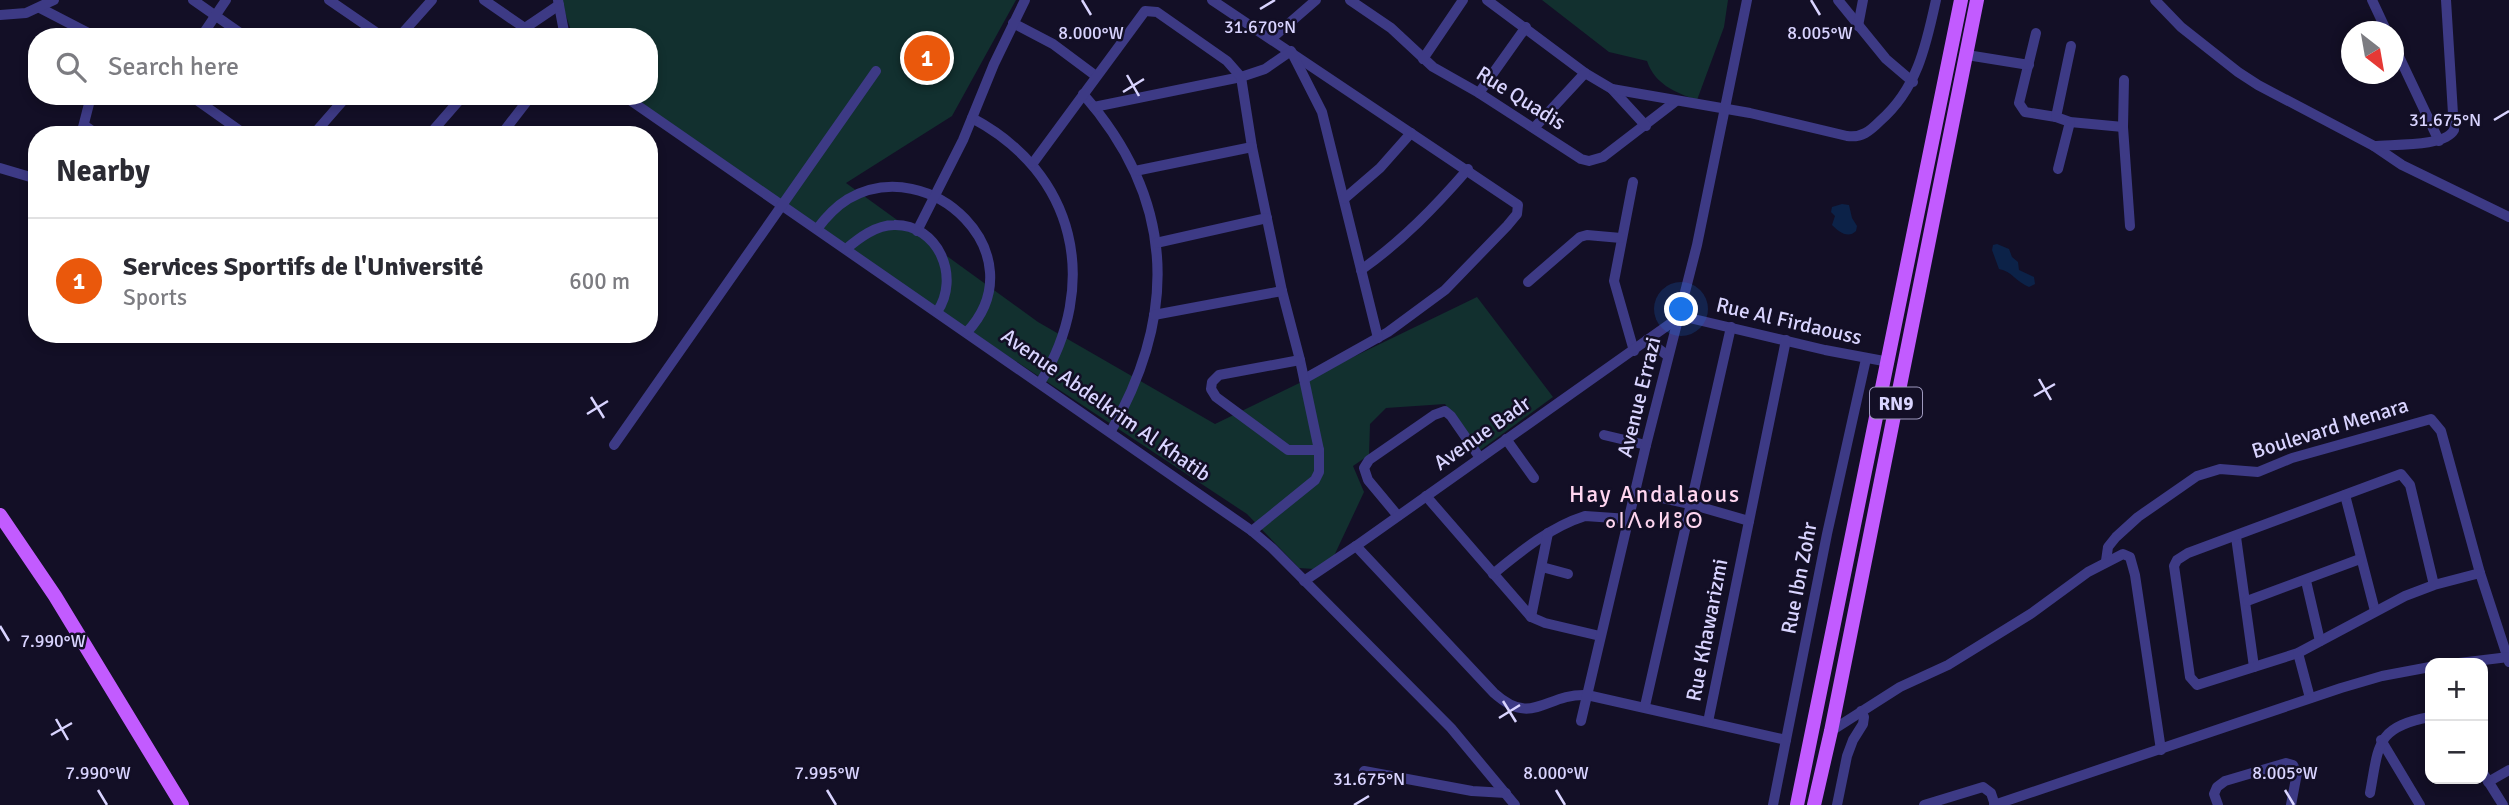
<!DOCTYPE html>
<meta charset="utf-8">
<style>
body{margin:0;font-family:Signika,"Noto Sans Tifinagh",sans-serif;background:#f7f7f7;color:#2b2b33}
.controls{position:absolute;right:21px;bottom:21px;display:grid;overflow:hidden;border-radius:14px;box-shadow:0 4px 10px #0003}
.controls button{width:63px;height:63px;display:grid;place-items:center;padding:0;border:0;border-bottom:2px solid #e1e1e2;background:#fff;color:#2b2b33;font:35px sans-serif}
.compass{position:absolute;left:2341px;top:21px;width:63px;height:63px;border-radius:50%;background:#fff;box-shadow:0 4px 10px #0003;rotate:149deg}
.you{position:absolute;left:1682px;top:310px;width:24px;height:24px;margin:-18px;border:5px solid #fff;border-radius:50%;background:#1a73e8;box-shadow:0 0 0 10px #1a73e833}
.badge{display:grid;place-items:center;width:46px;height:46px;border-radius:50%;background:#ea580c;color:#fff;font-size:23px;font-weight:700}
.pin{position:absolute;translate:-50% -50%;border:4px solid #fff;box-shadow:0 2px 7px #0006}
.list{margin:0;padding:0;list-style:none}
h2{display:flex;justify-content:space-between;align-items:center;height:91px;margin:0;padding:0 28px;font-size:30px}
h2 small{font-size:23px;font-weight:400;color:#7c7c81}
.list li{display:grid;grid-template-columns:46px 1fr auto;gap:21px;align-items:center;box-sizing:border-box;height:126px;padding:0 28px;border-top:2px solid #e1e1e2}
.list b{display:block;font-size:26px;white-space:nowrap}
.list p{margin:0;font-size:23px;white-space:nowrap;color:#7c7c81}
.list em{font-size:23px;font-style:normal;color:#7c7c81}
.icon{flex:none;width:38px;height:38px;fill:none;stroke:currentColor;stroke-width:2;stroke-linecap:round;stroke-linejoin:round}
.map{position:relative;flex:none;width:2509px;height:805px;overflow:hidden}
.search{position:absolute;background:#fff;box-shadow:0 4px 10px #0003;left:28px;top:28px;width:630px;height:77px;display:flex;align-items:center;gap:18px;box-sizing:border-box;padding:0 24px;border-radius:28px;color:#7c7c81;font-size:26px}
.panel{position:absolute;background:#fff;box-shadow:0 4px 10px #0003;left:28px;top:126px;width:630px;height:217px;border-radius:28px}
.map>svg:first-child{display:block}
.green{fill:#12302f}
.water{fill:#0c2248}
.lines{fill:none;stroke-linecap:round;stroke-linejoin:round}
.minor{stroke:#3d3a85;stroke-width:10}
.major{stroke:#c25bff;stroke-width:14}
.ticks{fill:none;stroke:#d9d4ff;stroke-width:2.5}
.labels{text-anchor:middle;stroke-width:5;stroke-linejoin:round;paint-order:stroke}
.shield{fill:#130f26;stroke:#9e99be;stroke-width:2}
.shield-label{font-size:19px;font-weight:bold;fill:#d9d4ff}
.street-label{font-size:21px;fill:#d9d4ff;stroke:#130f26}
.neighbourhood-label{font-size:23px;letter-spacing:2px;fill:#ffd6f0;stroke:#130f26}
.ticks-label{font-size:18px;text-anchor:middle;fill:#d9d4ff;stroke:#130f26;stroke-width:5;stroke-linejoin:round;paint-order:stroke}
</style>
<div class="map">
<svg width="2509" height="805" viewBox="0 0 2509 805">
<rect width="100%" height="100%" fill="#130f26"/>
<!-- green -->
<g class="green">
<path d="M561 0H1016L952 116 846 183 1038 322 1215 424 1477 297 1553 397 1479 451 1445 404 1386 408 1370 424 1369 455 1353 466 1364 492 1333 558 1314 569 1299 568 1247 514 781 206 626 96H649V37H573Z"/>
<path d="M1542 0H1728L1724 27 1697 100C1674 92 1655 84 1647 61L1609 52Z"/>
</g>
<!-- water -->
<g class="water">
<path d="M1842 204 1849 205 1852 218 1857 226 1856 231C1848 239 1839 232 1832 225L1835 216 1831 212 1832 207Z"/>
<path d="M1997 244 2009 249 2012 257 2018 262 2019 270 2034 277 2035 284 2029 287C2016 282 2012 271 1999 269L1992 250 1993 245Z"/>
</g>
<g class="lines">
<!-- minor -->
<g class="minor">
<path d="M193 0 246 37"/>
<path d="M329 0 383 37"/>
<path d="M484 0 538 37"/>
<path d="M558 0 565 37"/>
<path d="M1212 0 1518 205 1517 214 1507 226 1445 290 1388 332 1304 379"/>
<path d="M1350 0 1391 28 1433 67 1479 93 1581 159 1589 161 1603 157 1676 101"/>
<path d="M1487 0 1585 73 1612 89 1646 126"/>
<path d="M1838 0 1886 59 1913 82"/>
<path d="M2155 0 2181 27 2238 72 2258 85 2374 146 2402 165 2509 217"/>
<path d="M2372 0 2387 32"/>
<path d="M40 8 96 37"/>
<path d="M0 15 26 13 54 0"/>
<path d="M1013 23 1053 44 1096 76"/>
<path d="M1858 26 1863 0"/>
<path d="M2036 33 2019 103 2025 112 2056 117 2070 122 2123 127"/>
<path d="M201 37 226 0"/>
<path d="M399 37 432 0"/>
<path d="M516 37 525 28 559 5"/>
<path d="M1271 39 1316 0"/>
<path d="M2394 46 2439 141"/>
<path d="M1967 55 2029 65"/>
<path d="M1423 59 1463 0"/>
<path d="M2124 80 2123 127 2130 226"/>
<path d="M1612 89 1750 113 1847 136C1862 138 1870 131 1880 121 1917 89 1926 46 1936 0"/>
<path d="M1479 93 1526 27"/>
<path d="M1083 94C1175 199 1179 312 1111 431"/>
<path d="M191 96 246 135"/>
<path d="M624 96 1252 531 1272 548 1451 728 1515 805"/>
<path d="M1094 107 1241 77 1265 69 1291 51 1322 112 1378 338"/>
<path d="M2056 117 2071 46"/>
<path d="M972 118C1076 173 1101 284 1040 383"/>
<path d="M84 125 98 135"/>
<path d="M1534 128 1585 73"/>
<path d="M81 135 91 96"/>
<path d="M313 135 347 96"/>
<path d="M429 135 463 96"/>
<path d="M501 135 531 96"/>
<path d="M2374 146C2393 144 2445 147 2454 130L2446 0"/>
<path d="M1033 163 1145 11 1157 12 1227 61 1241 77 1252 147 1282 291 1300 360 1319 450V472L1315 480 1252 531"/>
<path d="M0 168 37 179"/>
<path d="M2058 169 2070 122"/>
<path d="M1135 171 1252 147"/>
<path d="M1633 182 1614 281 1634 351"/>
<path d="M1344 199 1380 168 1411 133"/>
<path d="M817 229C826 217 835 207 848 199 931 151 1038 256 967 332"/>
<path d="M917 231 963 140 994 64 1025 0"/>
<path d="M1156 243 1267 218"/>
<path d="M846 249C859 238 876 225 894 225 938 224 961 277 937 312"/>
<path d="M1361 270C1402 241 1435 207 1468 169"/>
<path d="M1528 282 1580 237 1587 235 1621 238"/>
<path d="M1154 315 1282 291"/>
<path d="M1647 340 1668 356"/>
<path d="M1300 360 1219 375 1212 382 1211 389 1216 397 1288 450H1319"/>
<path d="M1604 435 1646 445"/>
<path d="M1506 439 1534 478"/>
<path d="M614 445 876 71"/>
<path d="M1635 492 1690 504 1749 521"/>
<path d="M2345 495 2375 611"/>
<path d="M1426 496 1531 617 1545 623 1600 636"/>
<path d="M1398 516 1368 480 1364 468 1369 460 1434 415 1445 411 1451 416 1480 458"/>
<path d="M2236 537 2254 667"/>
<path d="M1356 546 1494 693C1533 728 1545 693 1587 695L1786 740"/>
<path d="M2106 561 2108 547 2116 537 2138 517 2197 476 2220 469 2258 472 2292 458 2431 419 2441 431 2480 573 2509 662"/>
<path d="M1542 567 1568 574"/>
<path d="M1493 574C1520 552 1550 527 1585 516L1629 519"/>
<path d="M1304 581 1356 546 1681 316 1825 350 1889 362"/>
<path d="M2306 581 2320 641"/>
<path d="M2434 585 2410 485 2401 474 2188 553 2177 560 2174 566 2190 677 2197 685 2298 653 2405 596 2434 585 2480 573"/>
<path d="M2247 601 2360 559"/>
<path d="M1531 617 1548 533"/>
<path d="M2298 653 2310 698"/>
<path d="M2459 663 2509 657"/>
<path d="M1645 706 1731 327"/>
<path d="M1581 721 1646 445 1697 245 1747 0"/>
<path d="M1708 722 1786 340"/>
<path d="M1831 731 1900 687 1948 665 2032 613 2088 572 2123 554 2130 557 2135 575 2161 750"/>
<path d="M2381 740 2420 805"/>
<path d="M1364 771 1472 791 1506 793"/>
<path d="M2483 773 2503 805"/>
<path d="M2488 782 2509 770"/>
<path d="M2370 793C2379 744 2376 727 2430 717"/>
<path d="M1773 805 1827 534 1866 359"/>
<path d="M1837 805 1847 756 1853 740 1863 724 1864 717 1861 711"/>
<path d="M1924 805 1983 787 1991 793 1995 805"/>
<path d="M1994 805 2341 688 2382 676 2430 667"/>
<path d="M2218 805 2214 794 2217 787 2225 781 2286 763 2293 765 2297 773 2291 805"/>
</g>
<!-- major -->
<g class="major">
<path d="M0 515 55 596 182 805"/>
<path d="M1797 805 1961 0"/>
<path d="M1814 805 1831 731 1977 0"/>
</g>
</g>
<!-- ticks -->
<path class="ticks" d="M1082 0 1091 15M1811 0 1820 15M1260 9 1275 0M1127 75 1139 96M1123 92 1144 79M2494 120 2509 111M2039 379 2051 400M2034 396 2055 384M591 397 604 418M587 414 608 401M0 626 9 641M1503 701 1516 722M1499 718 1520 705M56 719 68 740M51 735 72 723M98 790 107 805M827 790 836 805M1556 790 1565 805M2285 790 2294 805M1354 805 1369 796"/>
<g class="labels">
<!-- shield labels -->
<rect class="shield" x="1870" y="387.5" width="52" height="31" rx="5"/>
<g class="shield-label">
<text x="1896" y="410">RN9</text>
</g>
<!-- street labels -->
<g class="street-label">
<text transform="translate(1521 98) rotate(32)" y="7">Rue Quadis</text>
<text transform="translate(1789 321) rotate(13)" y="7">Rue Al Firdaouss</text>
<text transform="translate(1639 397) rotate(-76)" y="7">Avenue Errazi</text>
<text transform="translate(1106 405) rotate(35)" y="7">Avenue Abdelkrim Al Khatib</text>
<text transform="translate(2330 428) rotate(-17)" y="7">Boulevard Menara</text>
<text transform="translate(1482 433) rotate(-35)" y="7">Avenue Badr</text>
<text transform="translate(1799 578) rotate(-79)" y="7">Rue Ibn Zohr</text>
<text transform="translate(1707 630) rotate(-79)" y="7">Rue Khawarizmi</text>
</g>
<!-- neighbourhood labels -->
<g class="neighbourhood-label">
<text x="1655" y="502">Hay Andalaous<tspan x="1655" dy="26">ⴰⵏⴷⴰⵍⵓⵙ</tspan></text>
</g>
</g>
<g class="ticks-label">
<text x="1260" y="33">31.670°N</text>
<text x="1091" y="39">8.000°W</text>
<text x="1820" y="39">8.005°W</text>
<text x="2445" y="126">31.675°N</text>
<text x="53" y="647">7.990°W</text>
<text x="98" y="779">7.990°W</text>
<text x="827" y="779">7.995°W</text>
<text x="1556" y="779">8.000°W</text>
<text x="2285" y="779">8.005°W</text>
<text x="1369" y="785">31.675°N</text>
</g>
</svg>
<div class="controls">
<button>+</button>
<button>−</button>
</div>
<svg class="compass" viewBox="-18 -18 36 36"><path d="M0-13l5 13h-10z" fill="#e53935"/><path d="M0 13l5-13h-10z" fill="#7c7c81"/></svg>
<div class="you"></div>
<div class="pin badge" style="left:927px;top:58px">1</div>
<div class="search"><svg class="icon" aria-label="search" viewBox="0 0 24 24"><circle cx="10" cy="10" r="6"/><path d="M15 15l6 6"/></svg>Search here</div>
<section class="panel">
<h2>Nearby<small></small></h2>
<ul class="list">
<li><span class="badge">1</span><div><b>Services Sportifs de l'Université</b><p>Sports</p></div><em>600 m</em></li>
</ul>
</section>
</div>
